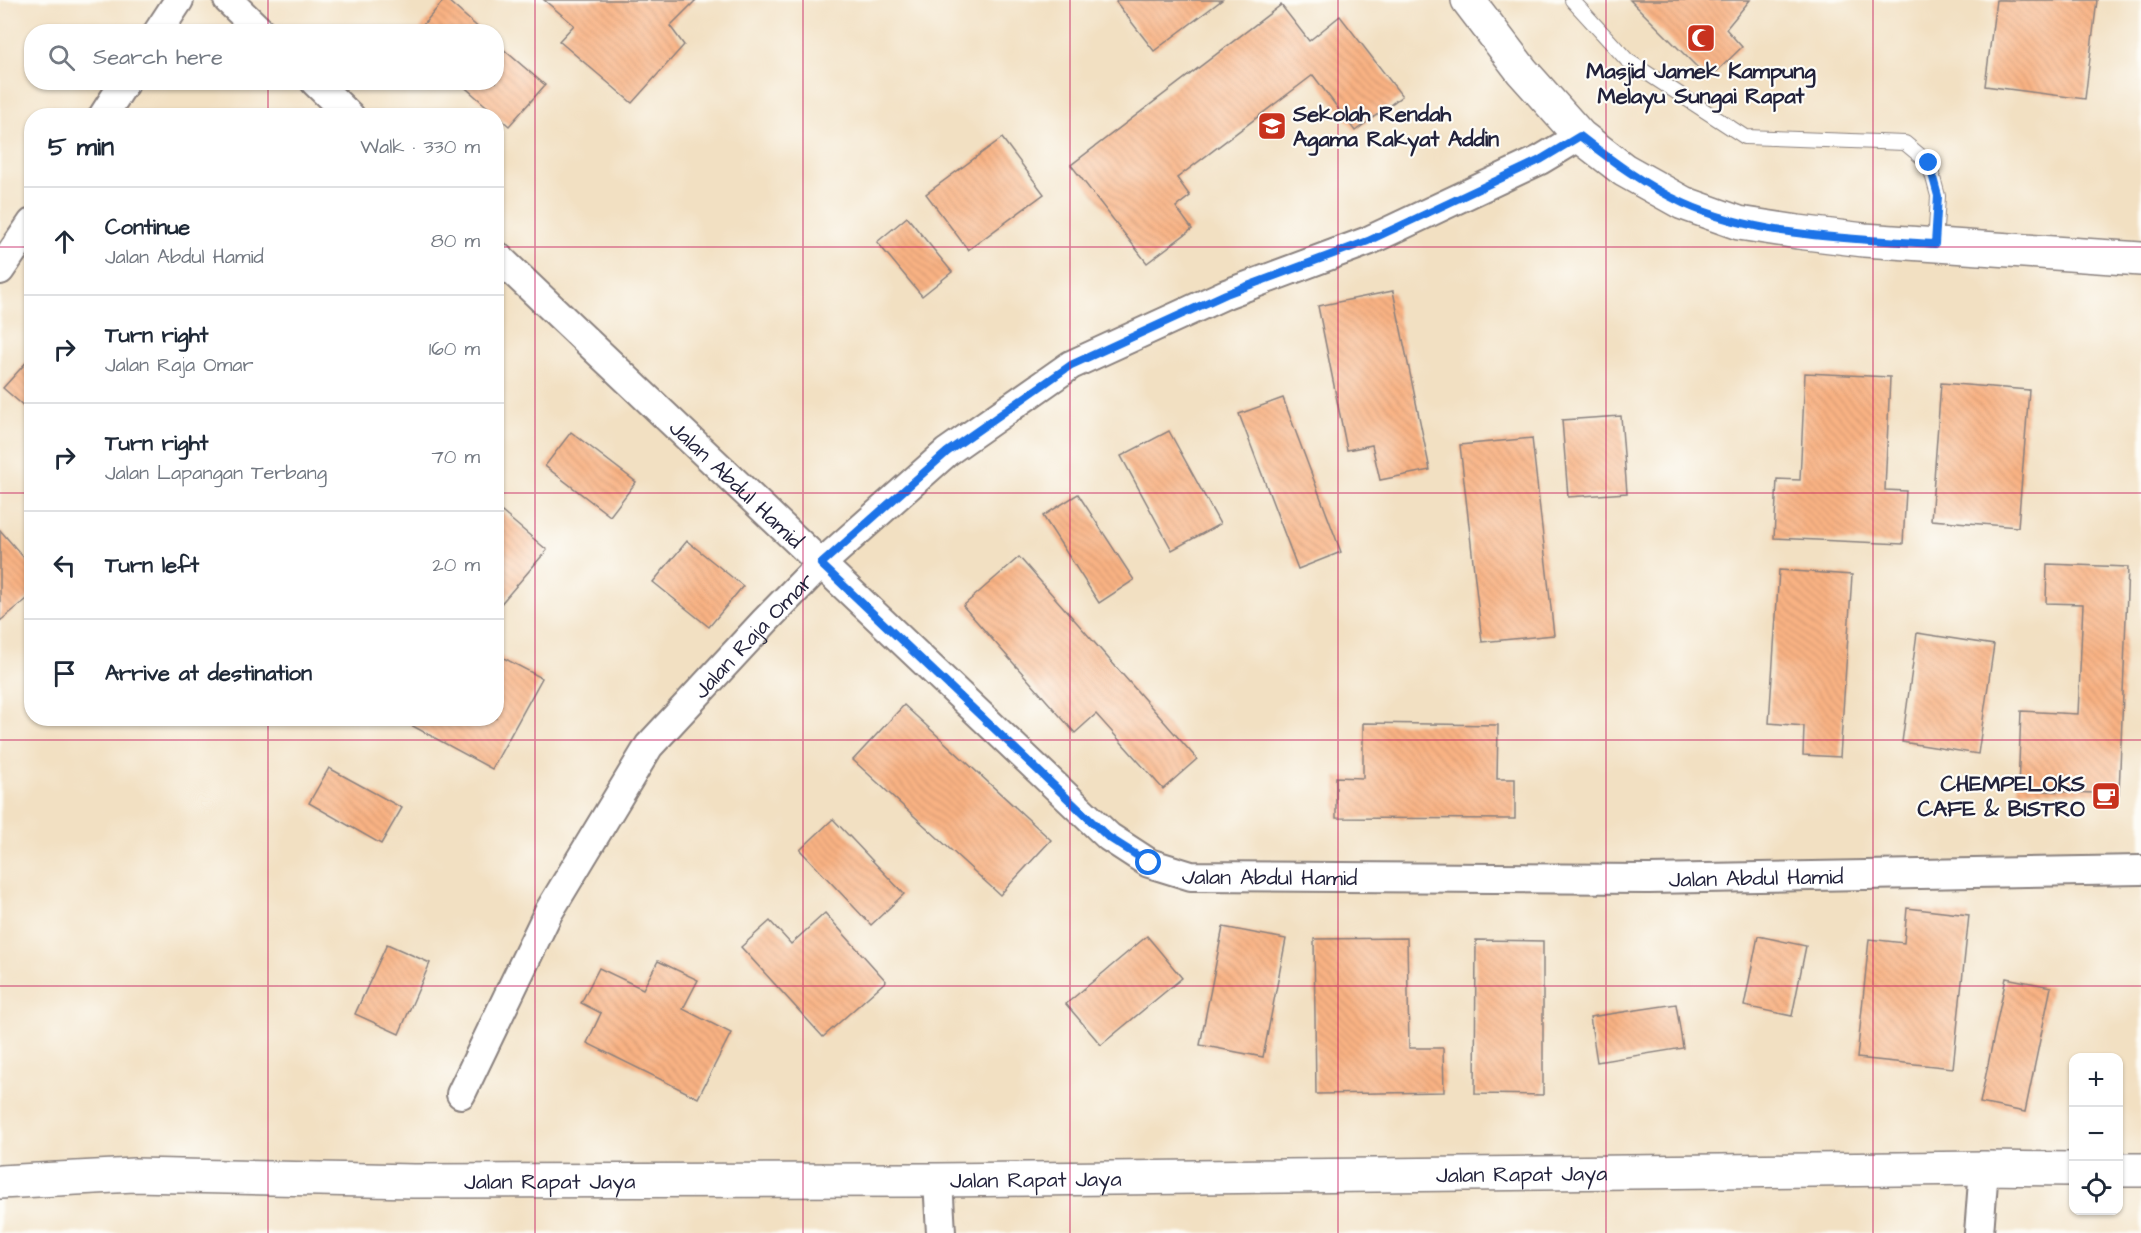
<!DOCTYPE html>
<meta charset="utf-8">
<style>
body{margin:0;font-family:"Architects Daughter",sans-serif;background:#f2f2f3;color:#1f2937}
.controls{position:absolute;right:18px;bottom:18px;display:grid;overflow:hidden;border-radius:12px;box-shadow:0 2px 4px #0004}
.controls button{width:54px;height:54px;display:grid;place-items:center;padding:0;border:0;border-bottom:2px solid #e0e1e3;background:#fff;color:#1f2937;font:30px sans-serif}
.stop{position:absolute;width:18px;height:18px;margin:-14px;border:4px solid #1a73e8;border-radius:50%;background:#fff}
.stop.end{background:#1a73e8;border-color:#fff;box-shadow:0 2px 6px #0008}
.list{margin:0;padding:0;list-style:none}
h2{display:flex;justify-content:space-between;align-items:center;height:78px;margin:0;padding:0 24px;font-size:26px}
h2 small{font-size:20px;font-weight:400;color:#747a83}
.list li{display:grid;grid-template-columns:39px 1fr auto;gap:18px;align-items:center;box-sizing:border-box;height:108px;padding:0 24px;border-top:2px solid #e0e1e3}
.list b{display:block;font-size:22px;white-space:nowrap}
.list p{margin:0;font-size:20px;white-space:nowrap;color:#747a83}
.list em{font-size:20px;font-style:normal;color:#747a83}
.icon{flex:none;width:33px;height:33px;fill:none;stroke:currentColor;stroke-width:2;stroke-linecap:round;stroke-linejoin:round}
.map{position:relative;flex:none;width:2141px;height:1233px;overflow:hidden}
.search{position:absolute;background:#fff;box-shadow:0 2px 4px #0004;left:24px;top:24px;width:480px;height:66px;display:flex;align-items:center;gap:15px;box-sizing:border-box;padding:0 21px;border-radius:24px;color:#747a83;font-size:22px}
.panel{position:absolute;background:#fff;box-shadow:0 2px 4px #0004;left:24px;top:108px;width:480px;height:618px;border-radius:24px}
.map>svg:first-child{display:block}
.building{fill:url(#building-back-hatch)}
.lines{fill:none;stroke-linecap:round;stroke-linejoin:round}
.service-casing{stroke:#8a817e;stroke-width:16}
.minor-casing{stroke:#8a817e;stroke-width:32}
.tertiary-casing{stroke:#8a817e;stroke-width:36}
.service{stroke:#fff;stroke-width:14}
.minor{stroke:#fff;stroke-width:28}
.tertiary{stroke:#fff;stroke-width:33}
.route{stroke:#1a73e8;stroke-width:8}
.grid{fill:none;stroke:#c2185b;stroke-width:1.5;stroke-opacity:0.55}
.labels{text-anchor:middle;stroke-width:4.5;stroke-linejoin:round;paint-order:stroke}
.poi-label{font-size:22px;font-weight:bold;fill:#22223b;stroke:#fdfcf7}
.street-label{font-size:22px;fill:#22223b;stroke:#fdfcf7}
</style>
<div class="map">
<svg width="2141" height="1233" viewBox="0 0 2141 1233">
<defs>
<pattern id="building-back-hatch" width="6" height="6" patternUnits="userSpaceOnUse" patternTransform="scale(1.5)"><rect width="6" height="6" fill="#f9b283"/><path d="M-1 5l2 2M0 0l6 6M5-1l2 2" fill="none" stroke="#d59972"/></pattern>
</defs>
<rect width="100%" height="100%" fill="#fdfcf7"/>
<filter id="ink" filterUnits="userSpaceOnUse"><feTurbulence type="fractalNoise" baseFrequency=".0167" numOctaves="2"/><feDisplacementMap in="SourceGraphic" scale="12" xChannelSelector="R" yChannelSelector="G"/><feConvolveMatrix kernelMatrix="1 2 1 2 8 2 1 2 1" color-interpolation-filters="sRGB"/></filter>
<filter id="wash" filterUnits="userSpaceOnUse"><feTurbulence type="fractalNoise" baseFrequency=".008" numOctaves="4" result="noise"/><feDisplacementMap in="SourceGraphic" scale="24" xChannelSelector="R" yChannelSelector="G"/><feGaussianBlur stdDeviation="1.35" result="paint"/><feColorMatrix in="noise" values="0 0 0 0 0 0 0 0 0 0 0 0 0 0 0 0 0 1.4 0 .05"/><feComposite in="paint" operator="in"/></filter>
<g filter="url(#wash)">
<rect width="100%" height="100%" fill="#f2e0c2"/>
<g id="blocks">
<!-- building -->
<g class="building">
<path d="M444 0H447L483 32H417Z"/>
<path d="M544 0H696L670 26 684 45 632 103 559 41 574 25Z"/>
<path d="M1118 0H1222L1154 51 1116 2Z"/>
<path d="M1630 0H1750L1726 29 1742 47 1709 79Z"/>
<path d="M1996 0H2097L2085 99 1985 86Z"/>
<path d="M1281 5 1309 41 1340 16 1402 96 1355 131 1313 75 1177 178 1190 196 1176 207 1192 229 1147 263 1071 165Z"/>
<path d="M496 43 545 85 509 126 459 82H496Z"/>
<path d="M1002 138 1044 194 968 250 926 194Z"/>
<path d="M907 217 952 272 922 296 877 242Z"/>
<path d="M1393 291 1430 470 1380 480 1372 445 1347 450 1318 306Z"/>
<path d="M32 356V413L3 388Z"/>
<path d="M1805 373 1890 377 1885 490 1906 491 1903 544 1774 538 1777 479 1800 480Z"/>
<path d="M1941 383 2029 390 2018 527 1931 520Z"/>
<path d="M1283 398 1341 552 1298 569 1239 414Z"/>
<path d="M1621 416 1627 493 1568 497 1562 420Z"/>
<path d="M1169 431 1220 524 1172 550 1121 456Z"/>
<path d="M571 432 636 482 610 516 545 466Z"/>
<path d="M1532 438 1554 635 1482 642 1460 445Z"/>
<path d="M1078 494 1134 580 1099 603 1043 516Z"/>
<path d="M502 512 547 550 499 606 496 604V518Z"/>
<path d="M0 530 32 567V595L0 621Z"/>
<path d="M687 541 743 586 709 627 653 582Z"/>
<path d="M1019 557 1197 759 1163 789 1096 714 1075 733 963 606Z"/>
<path d="M2047 564 2128 567 2119 794 2018 790 2021 711 2078 714 2083 604 2046 603Z"/>
<path d="M1779 570 1852 575 1840 757 1803 755 1804 726 1769 723Z"/>
<path d="M1917 633 1994 645 1978 754 1902 742Z"/>
<path d="M496 654 542 678 492 769 409 724 412 718H496Z"/>
<path d="M904 705 1051 840 1000 895 853 760Z"/>
<path d="M1363 723 1498 725 1497 779H1515V819L1336 818V777L1363 778Z"/>
<path d="M329 768 402 808 381 844 309 803Z"/>
<path d="M833 819 904 894 871 925 800 850Z"/>
<path d="M1907 908 1969 915 1953 1068 1857 1058 1869 939 1904 943Z"/>
<path d="M825 913 886 981 823 1037 741 947 770 921 791 944Z"/>
<path d="M1223 927 1286 939 1263 1057 1200 1045Z"/>
<path d="M1147 936 1182 978 1101 1045 1066 1004Z"/>
<path d="M1758 936 1806 946 1792 1016 1744 1006Z"/>
<path d="M1407 938 1409 1048H1443L1444 1092 1316 1094 1314 939Z"/>
<path d="M1476 940 1543 941V1095L1475 1094Z"/>
<path d="M387 944 430 963 399 1034 355 1014Z"/>
<path d="M658 961 698 980 683 1009 731 1033 698 1098 587 1043 601 1013 581 1003 599 968 643 989Z"/>
<path d="M2006 978 2051 987 2025 1112 1980 1103Z"/>
<path d="M1676 1004 1683 1048 1597 1062 1590 1017Z"/>
</g>
</g>
</g>
<g filter="url(#ink)">
<use href="#blocks" fill-opacity="0" stroke="#8a817e" stroke-width="1.5"/>
<g class="lines">
<!-- service casing -->
<g class="service-casing">
<path id="service" d="M1572 0 1627 60 1745 137 1905 143 1929 163 1938 196 1935 245"/>
</g>
<!-- minor casing -->
<g class="minor-casing">
<g id="minor">
<path d="M228 0 261 32"/>
<path d="M158 32 179 0"/>
<path d="M315 82 350 116"/>
<path d="M103 116 125 82"/>
<path id="s1" d="M496 255 1109 837 1149 863 1191 876 1649 879 2141 870"/>
<path d="M0 270 32 223"/>
<path id="s2" d="M461 1094 548 913 649 746 765 621 821 564 947 452 1071 365 1226 294 1368 241 1540 160 1580 136"/>
<path d="M938 1180 941 1233"/>
<path d="M1979 1233 1984 1168"/>
</g>
</g>
<!-- tertiary casing -->
<g class="tertiary-casing">
<g id="tertiary">
<path d="M1468 0 1522 71 1580 136 1624 170 1683 203 1739 223 1798 232 1864 240 2141 259"/>
<path d="M2118 1170H2141"/>
<path id="s3" d="M0 1182 134 1175 414 1181 938 1180 1984 1168 2074 1169"/>
</g>
</g>
<!-- service -->
<use href="#service" class="service"/>
<!-- minor -->
<use href="#minor" class="minor"/>
<!-- tertiary -->
<use href="#tertiary" class="tertiary"/>
</g>
</g>
<g class="lines" filter="url(#ink)">
<!-- route -->
<path class="route" d="M1149 863 1108 837 821 564 947 452 1071 365 1226 294 1368 241 1540 160 1580 136C1612 161 1646 186 1683 203 1757 237 1854 239 1935 244L1938 196 1929 163"/>
</g>
<!-- grid -->
<path class="grid" d="M268 0V32M535 0V1233M803 0V1233M1070 0V1233M1338 0V1233M1606 0V1233M1873 0V1233M268 82V116M0 247H32M496 247H2141M0 493H32M496 493H2141M268 718V1233M0 740H2141M0 986H2141"/>
<!-- icons -->
<defs>
<g id="mosque-square" transform="scale(1.5)"><rect x="-9" y="-9" width="18" height="18" rx="4" fill="#c8321e" stroke="#fdfcf7"/><path d="M3.5-4.9A6 6 0 1 0 3.5 4.9A5 5 0 1 1 3.5-4.9Z" fill="#fff"/></g>
<g id="school-square" transform="scale(1.5)"><rect x="-9" y="-9" width="18" height="18" rx="4" fill="#c8321e" stroke="#fdfcf7"/><path d="M0-5L7-2L0 1L-7-2ZM-4 1L0 2.5L4 1V4Q0 6-4 4Z" fill="#fff"/></g>
<g id="cafe-square" transform="scale(1.5)"><rect x="-9" y="-9" width="18" height="18" rx="4" fill="#c8321e" stroke="#fdfcf7"/><path d="M-5.5-4.5H6V0H3Q3 3.5 0 3.5H-2.5Q-5.5 3.5-5.5 0ZM3-3.2v2h1.7v-2ZM-6 4.5H4V6H-6Z" fill="#fff"/></g>
</defs>
<g fill-rule="evenodd">
<use href="#mosque-square" x="1701" y="38"/>
<use href="#school-square" x="1272" y="126"/>
<use href="#cafe-square" x="2106" y="796"/>
</g>
<g class="labels">
<!-- poi labels -->
<g class="poi-label">
<text x="1701" y="78">Masjid Jamek Kampung<tspan x="1701" dy="25">Melayu Sungai Rapat</tspan></text>
<text x="1293" y="121" text-anchor="start">Sekolah Rendah<tspan x="1293" dy="25">Agama Rakyat Addin</tspan></text>
<text x="2085" y="791" text-anchor="end">CHEMPELOKS<tspan x="2085" dy="25">CAFE &amp; BISTRO</tspan></text>
</g>
<!-- street labels -->
<g class="street-label">
<text dy="8" stroke="none"><textPath href="#s1" startOffset="332">Jalan Abdul Hamid</textPath></text>
<text dy="8" stroke="none"><textPath href="#s2" startOffset="548">Jalan Raja Omar</textPath></text>
<text dy="8" stroke="none"><textPath href="#s1" startOffset="1016">Jalan Abdul Hamid</textPath></text>
<text dy="8" stroke="none"><textPath href="#s1" startOffset="1502">Jalan Abdul Hamid</textPath></text>
<text dy="8" stroke="none"><textPath href="#s3" startOffset="1522">Jalan Rapat Jaya</textPath></text>
<text dy="8" stroke="none"><textPath href="#s3" startOffset="1036">Jalan Rapat Jaya</textPath></text>
<text dy="8" stroke="none"><textPath href="#s3" startOffset="550">Jalan Rapat Jaya</textPath></text>
</g>
</g>
</svg>
<div class="controls">
<button>+</button>
<button>−</button>
<button><svg class="icon" aria-label="locate" viewBox="0 0 24 24"><circle cx="12" cy="12" r="6"/><path d="M12 2v4M12 18v4M2 12h4M18 12h4"/></svg></button>
</div>
<div class="stop" style="left:1149px;top:863px"></div>
<div class="stop end" style="left:1929px;top:163px"></div>
<div class="search"><svg class="icon" aria-label="search" viewBox="0 0 24 24"><circle cx="10" cy="10" r="6"/><path d="M15 15l6 6"/></svg>Search here</div>
<section class="panel">
<h2>5 min<small>Walk · 330 m</small></h2>
<ul class="list">
<li><svg class="icon" aria-label="ahead" viewBox="0 0 24 24"><path d="M12 20V5M6 11l6-6 6 6"/></svg><div><b>Continue</b><p>Jalan Abdul Hamid</p></div><em>80 m</em></li>
<li><svg class="icon" aria-label="right" viewBox="0 0 24 24"><path d="M7 20v-9h11M14 6l5 5-5 5"/></svg><div><b>Turn right</b><p>Jalan Raja Omar</p></div><em>160 m</em></li>
<li><svg class="icon" aria-label="right" viewBox="0 0 24 24"><path d="M7 20v-9h11M14 6l5 5-5 5"/></svg><div><b>Turn right</b><p>Jalan Lapangan Terbang</p></div><em>70 m</em></li>
<li><svg class="icon" aria-label="left" viewBox="0 0 24 24"><path d="M17 20v-9H6M10 6l-5 5 5 5"/></svg><div><b>Turn left</b></div><em>20 m</em></li>
<li><svg class="icon" aria-label="arrive" viewBox="0 0 24 24"><path d="M6 21V4h12l-3 4 3 4H6"/></svg><div><b>Arrive at destination</b></div></li>
</ul>
</section>
</div>
